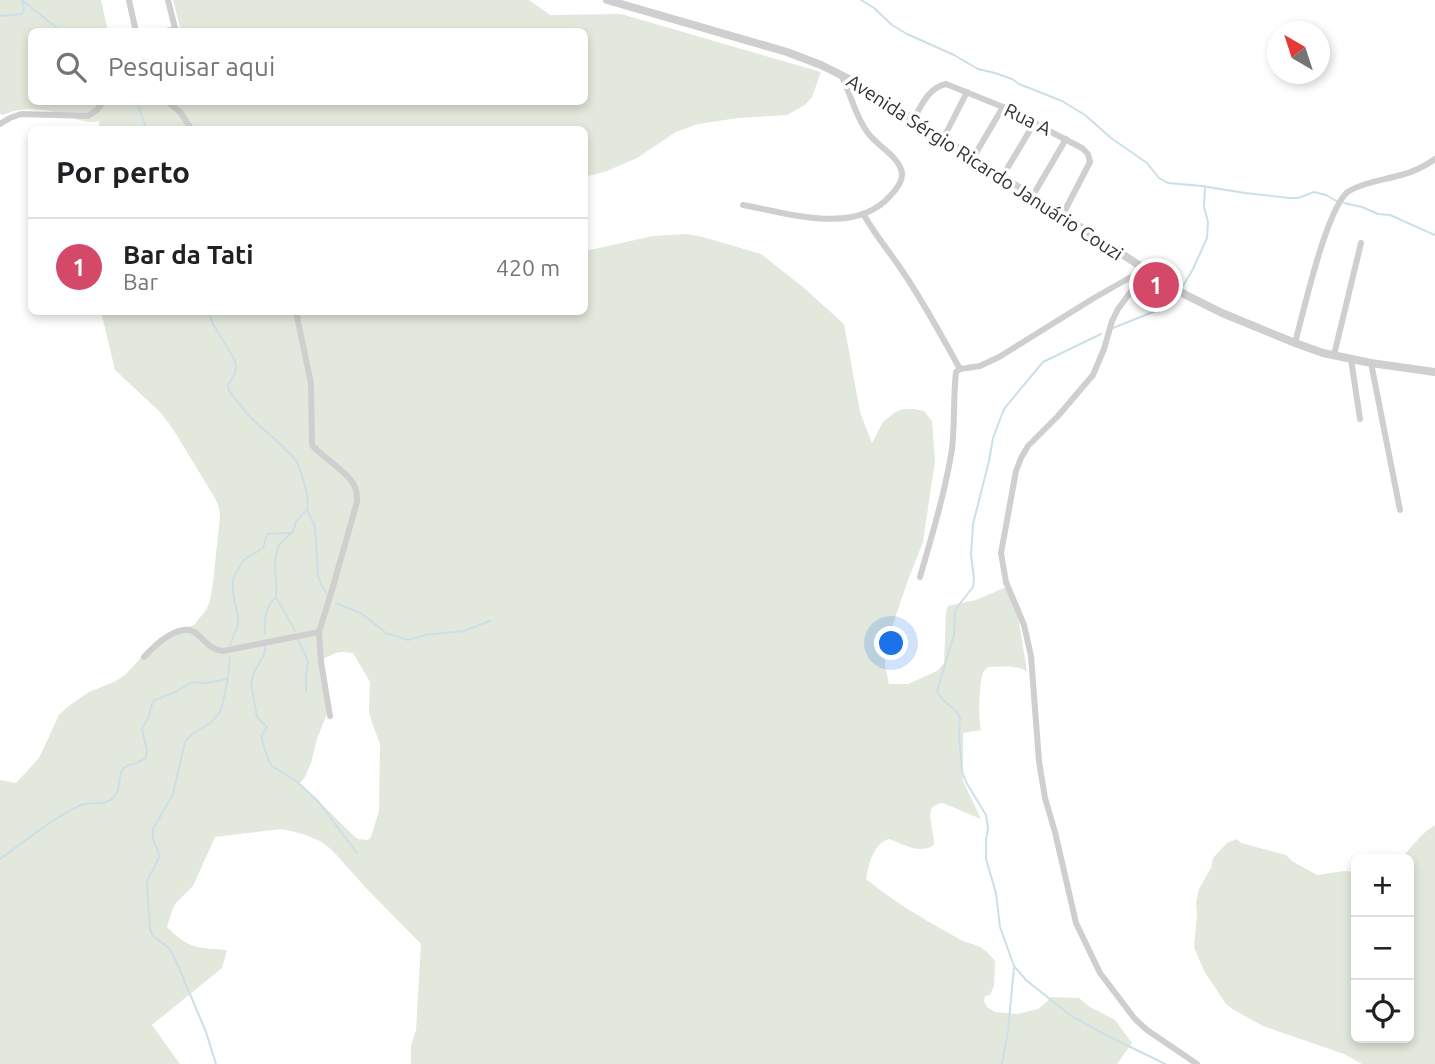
<!DOCTYPE html>
<html lang="pt">
<meta charset="utf-8">
<style>
body{margin:0;font-family:Ubuntu,sans-serif;background:#f2f2f2;color:#202124}
.controls{position:absolute;right:21px;bottom:21px;display:grid;overflow:hidden;border-radius:10px;box-shadow:0 4px 10px #0003}
.controls button{width:63px;height:63px;display:grid;place-items:center;padding:0;border:0;border-bottom:2px solid #e0e0e0;background:#fff;color:#202124;font:35px sans-serif}
.compass{position:absolute;left:1267px;top:21px;width:63px;height:63px;border-radius:50%;background:#fff;box-shadow:0 4px 10px #0003;rotate:321deg}
.you{position:absolute;left:892px;top:644px;width:24px;height:24px;margin:-18px;border:5px solid #fff;border-radius:50%;background:#1a73e8;box-shadow:0 0 0 10px #1a73e833}
.badge{display:grid;place-items:center;width:46px;height:46px;border-radius:50%;background:#d44868;color:#fff;font-size:23px;font-weight:700}
.pin{position:absolute;translate:-50% -50%;border:4px solid #fff;box-shadow:0 2px 7px #0006}
.list{margin:0;padding:0;list-style:none}
h2{display:flex;justify-content:space-between;align-items:center;height:91px;margin:0;padding:0 28px;font-size:30px}
h2 small{font-size:23px;font-weight:400;color:#757577}
.list li{display:grid;grid-template-columns:46px 1fr auto;gap:21px;align-items:center;box-sizing:border-box;height:98px;padding:0 28px;border-top:2px solid #e0e0e0}
.list b{display:block;font-size:26px;white-space:nowrap}
.list p{margin:0;font-size:23px;white-space:nowrap;color:#757577}
.list em{font-size:23px;font-style:normal;color:#757577}
.icon{flex:none;width:38px;height:38px;fill:none;stroke:currentColor;stroke-width:2;stroke-linecap:round;stroke-linejoin:round}
.map{position:relative;flex:none;width:1435px;height:1064px;overflow:hidden}
.search{position:absolute;background:#fff;box-shadow:0 4px 10px #0003;left:28px;top:28px;width:560px;height:77px;display:flex;align-items:center;gap:18px;box-sizing:border-box;padding:0 24px;border-radius:10px;color:#757577;font-size:26px}
.panel{position:absolute;background:#fff;box-shadow:0 4px 10px #0003;left:28px;top:126px;width:560px;height:189px;border-radius:10px}
.map>svg:first-child{display:block}
.green{fill:#e3e8dc;fill-rule:evenodd}
.lines{fill:none;stroke-linecap:round;stroke-linejoin:round}
.stream{stroke:#cbe0e6;stroke-width:2}
.minor{stroke:#cfcfcf;stroke-width:6}
.tertiary{stroke:#cfcfcf;stroke-width:8}
.labels{text-anchor:middle;stroke-width:7;stroke-linejoin:round;paint-order:stroke}
.street-label{font-size:19px;fill:#323232;stroke:#fff}
</style>
<div class="map">
<svg width="1435" height="1064" viewBox="0 0 1435 1064">
<rect width="100%" height="100%" fill="#fff"/>
<!-- green -->
<g class="green">
<path d="M0 0H101L108 31 32 32V102H584V32L181 31 173 0H529L550 15 621 14 821 72 812 97 805 105 787 115 738 118 698 124 676 132 637 158 607 171 585 177 584 130H100L99 121C86 124 77 119 65 115 45 109 22 106 3 115L0 114Z"/>
<path d="M687 234 703 237 761 254 804 288 844 324 860 412 872 443 883 422 894 413 903 409H915L924 411 932 421 935 461 923 542 908 580 885 648V666L889 684H908L937 671 944 663 946 611 948 606 976 600 1006 587 1019 621 1027 672C1017 664 1000 667 988 667 987 669 985 669 984 671 979 678 978 722 981 730L963 733V781L981 819 943 803C941 803 934 805 932 808 927 815 935 836 934 845 920 855 903 844 889 839 873 844 869 864 866 879 893 901 923 919 954 936 973 948 979 940 995 961L994 986 990 995 985 996 984 1001 987 1007 995 1012 1017 1014 1038 1009 1052 997 1079 998 1090 1007 1115 1020 1132 1043 1117 1064H411V1045L416 1030 421 944 366 888 332 850 320 841 303 834 282 829 215 837 193 886 176 903 173 908 167 927C188 949 199 948 227 950L222 968 152 1025 180 1064H0V780L16 783 39 758 59 715 66 708 89 692 116 681 126 674 159 638 194 625 206 610 210 601 213 582 220 517 219 508 216 500 173 429 160 412 115 370 101 312H584L585 251 653 236ZM342 652 353 653 370 682 369 711 372 723 380 744 379 811 371 837 368 840 358 839 354 836 300 783 305 777 311 763 317 739 328 711 320 660 336 653Z"/>
<path d="M1435 825V1064H1362L1344 1054 1263 1026 1234 1010 1226 1004 1204 971 1194 947 1197 916 1196 903 1199 889 1211 868 1213 858 1227 843 1237 839 1241 843 1286 855 1292 861 1317 875 1344 871 1356 872V1038H1409V859H1399C1413 848 1418 835 1435 825Z"/>
</g>
<g class="lines">
<!-- stream -->
<g class="stream">
<path d="M861 0 874 8 892 25 907 34 954 55 978 69 995 73 1012 79 1019 84 1062 101 1085 115 1111 138 1147 163 1159 178 1168 183 1202 186 1245 193 1289 198H1298L1314 192 1326 195 1338 202"/>
<path d="M23 1 62 32"/>
<path d="M0 16 22 14 24 9 22 0"/>
<path d="M137 102 147 130"/>
<path d="M1344 203 1362 207 1378 214 1390 215 1435 235"/>
<path d="M1183 286 1193 269 1207 238 1208 222 1204 207 1205 187"/>
<path d="M208 312 213 324 232 355 236 364 235 374 228 385 229 391 250 417 278 442 296 460 301 472 307 494 308 506 307 510 315 527 318 576 322 586 328 596"/>
<path d="M1113 328 1158 310 1176 294"/>
<path d="M1101 334 1043 362 1004 409 993 438 989 461 973 524 971 555 974 578 973 587 958 606 955 613 954 635 937 691 941 698 956 711 960 718 959 735 962 771 966 782 986 815 988 828 986 840V859L996 893 1000 927 1014 966 1026 980 1070 1015 1102 1033 1165 1064"/>
<path d="M336 603 362 614 386 633 408 640 425 635 464 631 490 621"/>
<path d="M295 631 276 597C278 581 271 562 279 546 282 539 291 536 294 529 295 528 295 526 295 524 297 518 302 515 306 511"/>
<path d="M265 634C264 621 265 607 275 598"/>
<path d="M298 639 308 661 306 676V691"/>
<path d="M266 643 264 655 254 672 251 684 257 717 267 727 262 735V741L269 761 272 766 296 781 318 801 357 853"/>
<path d="M230 645 238 624V617L233 593V579L238 569 245 559 263 548 267 534 290 533"/>
<path d="M0 859C27 840 51 819 81 805 91 801 104 806 112 799 123 790 116 779 123 769 127 763 138 766 146 757L147 750 142 729 148 718 153 701 177 691 192 682 207 683 227 679"/>
<path d="M216 1064 206 1032 176 961 169 948 153 936 150 929 147 884 148 879 160 856 153 839V829L173 794 185 742 192 734 212 722 221 710 228 679 230 657"/>
<path d="M1002 1064 1008 1031 1014 967"/>
</g>
<!-- minor -->
<g class="minor">
<path d="M129 0 136 32"/>
<path d="M168 0 176 32"/>
<path d="M161 32 176 29"/>
<path d="M168 102 180 112 192 130"/>
<path d="M913 120C922 105 928 88 946 84L1003 107 1082 148 1088 154 1090 162 1062 216"/>
<path d="M0 124 10 118 21 114 88 116 97 110 103 102"/>
<path d="M943 139 967 92"/>
<path d="M973 158 1003 107"/>
<path d="M1002 177 1035 122"/>
<path d="M1032 197 1066 139"/>
<path d="M743 205C788 213 855 236 890 196 896 190 903 182 902 173 899 156 877 146 868 133 855 117 851 93 841 75"/>
<path d="M864 215C875 235 889 251 901 269 923 301 941 335 960 369"/>
<path d="M1147 270 1118 309 1112 321 1104 349 1093 375 1058 416 1028 446 1021 458 1016 471 1001 553 1006 582 1024 625 1031 656 1039 761 1045 798 1055 832 1076 923 1100 973 1135 1019 1147 1030 1197 1064"/>
<path d="M296 312 311 383 312 445C324 459 352 474 356 490 357 493 357 499 357 502L332 590 319 632 321 662 330 716"/>
<path d="M1295 343C1303 314 1327 205 1349 191 1364 182 1384 180 1401 175 1413 172 1425 166 1435 159"/>
<path d="M1334 355 1361 243"/>
<path d="M1351 359 1360 419"/>
<path d="M1371 363 1400 510"/>
<path d="M920 577C932 535 945 493 952 449 955 424 953 398 956 372L960 369 980 366 999 357 1094 298 1145 269"/>
<path d="M144 657C154 646 180 621 196 633 205 641 211 650 223 651L319 632"/>
</g>
<!-- tertiary -->
<path class="tertiary" d="M607 0 787 52 821 65 853 81 1145 269 1186 295 1222 313 1295 343 1323 353 1371 363 1435 372"/>
</g>
<g class="labels">
<!-- street labels -->
<g class="street-label">
<text transform="translate(1028 119) rotate(26)" y="7">Rua A</text>
<text transform="translate(985 167) rotate(33)" y="7">Avenida Sérgio Ricardo Januário Couzi</text>
</g>
</g>
</svg>
<div class="controls">
<button>+</button>
<button>−</button>
<button><svg class="icon" aria-label="locate" viewBox="0 0 24 24"><circle cx="12" cy="12" r="6"/><path d="M12 2v4M12 18v4M2 12h4M18 12h4"/></svg></button>
</div>
<svg class="compass" viewBox="-18 -18 36 36"><path d="M0-13l5 13h-10z" fill="#e53935"/><path d="M0 13l5-13h-10z" fill="#757577"/></svg>
<div class="you"></div>
<div class="pin badge" style="left:1156px;top:285px">1</div>
<div class="search"><svg class="icon" aria-label="search" viewBox="0 0 24 24"><circle cx="10" cy="10" r="6"/><path d="M15 15l6 6"/></svg>Pesquisar aqui</div>
<section class="panel">
<h2>Por perto<small></small></h2>
<ul class="list">
<li><span class="badge">1</span><div><b>Bar da Tati</b><p>Bar</p></div><em>420 m</em></li>
</ul>
</section>
</div>
